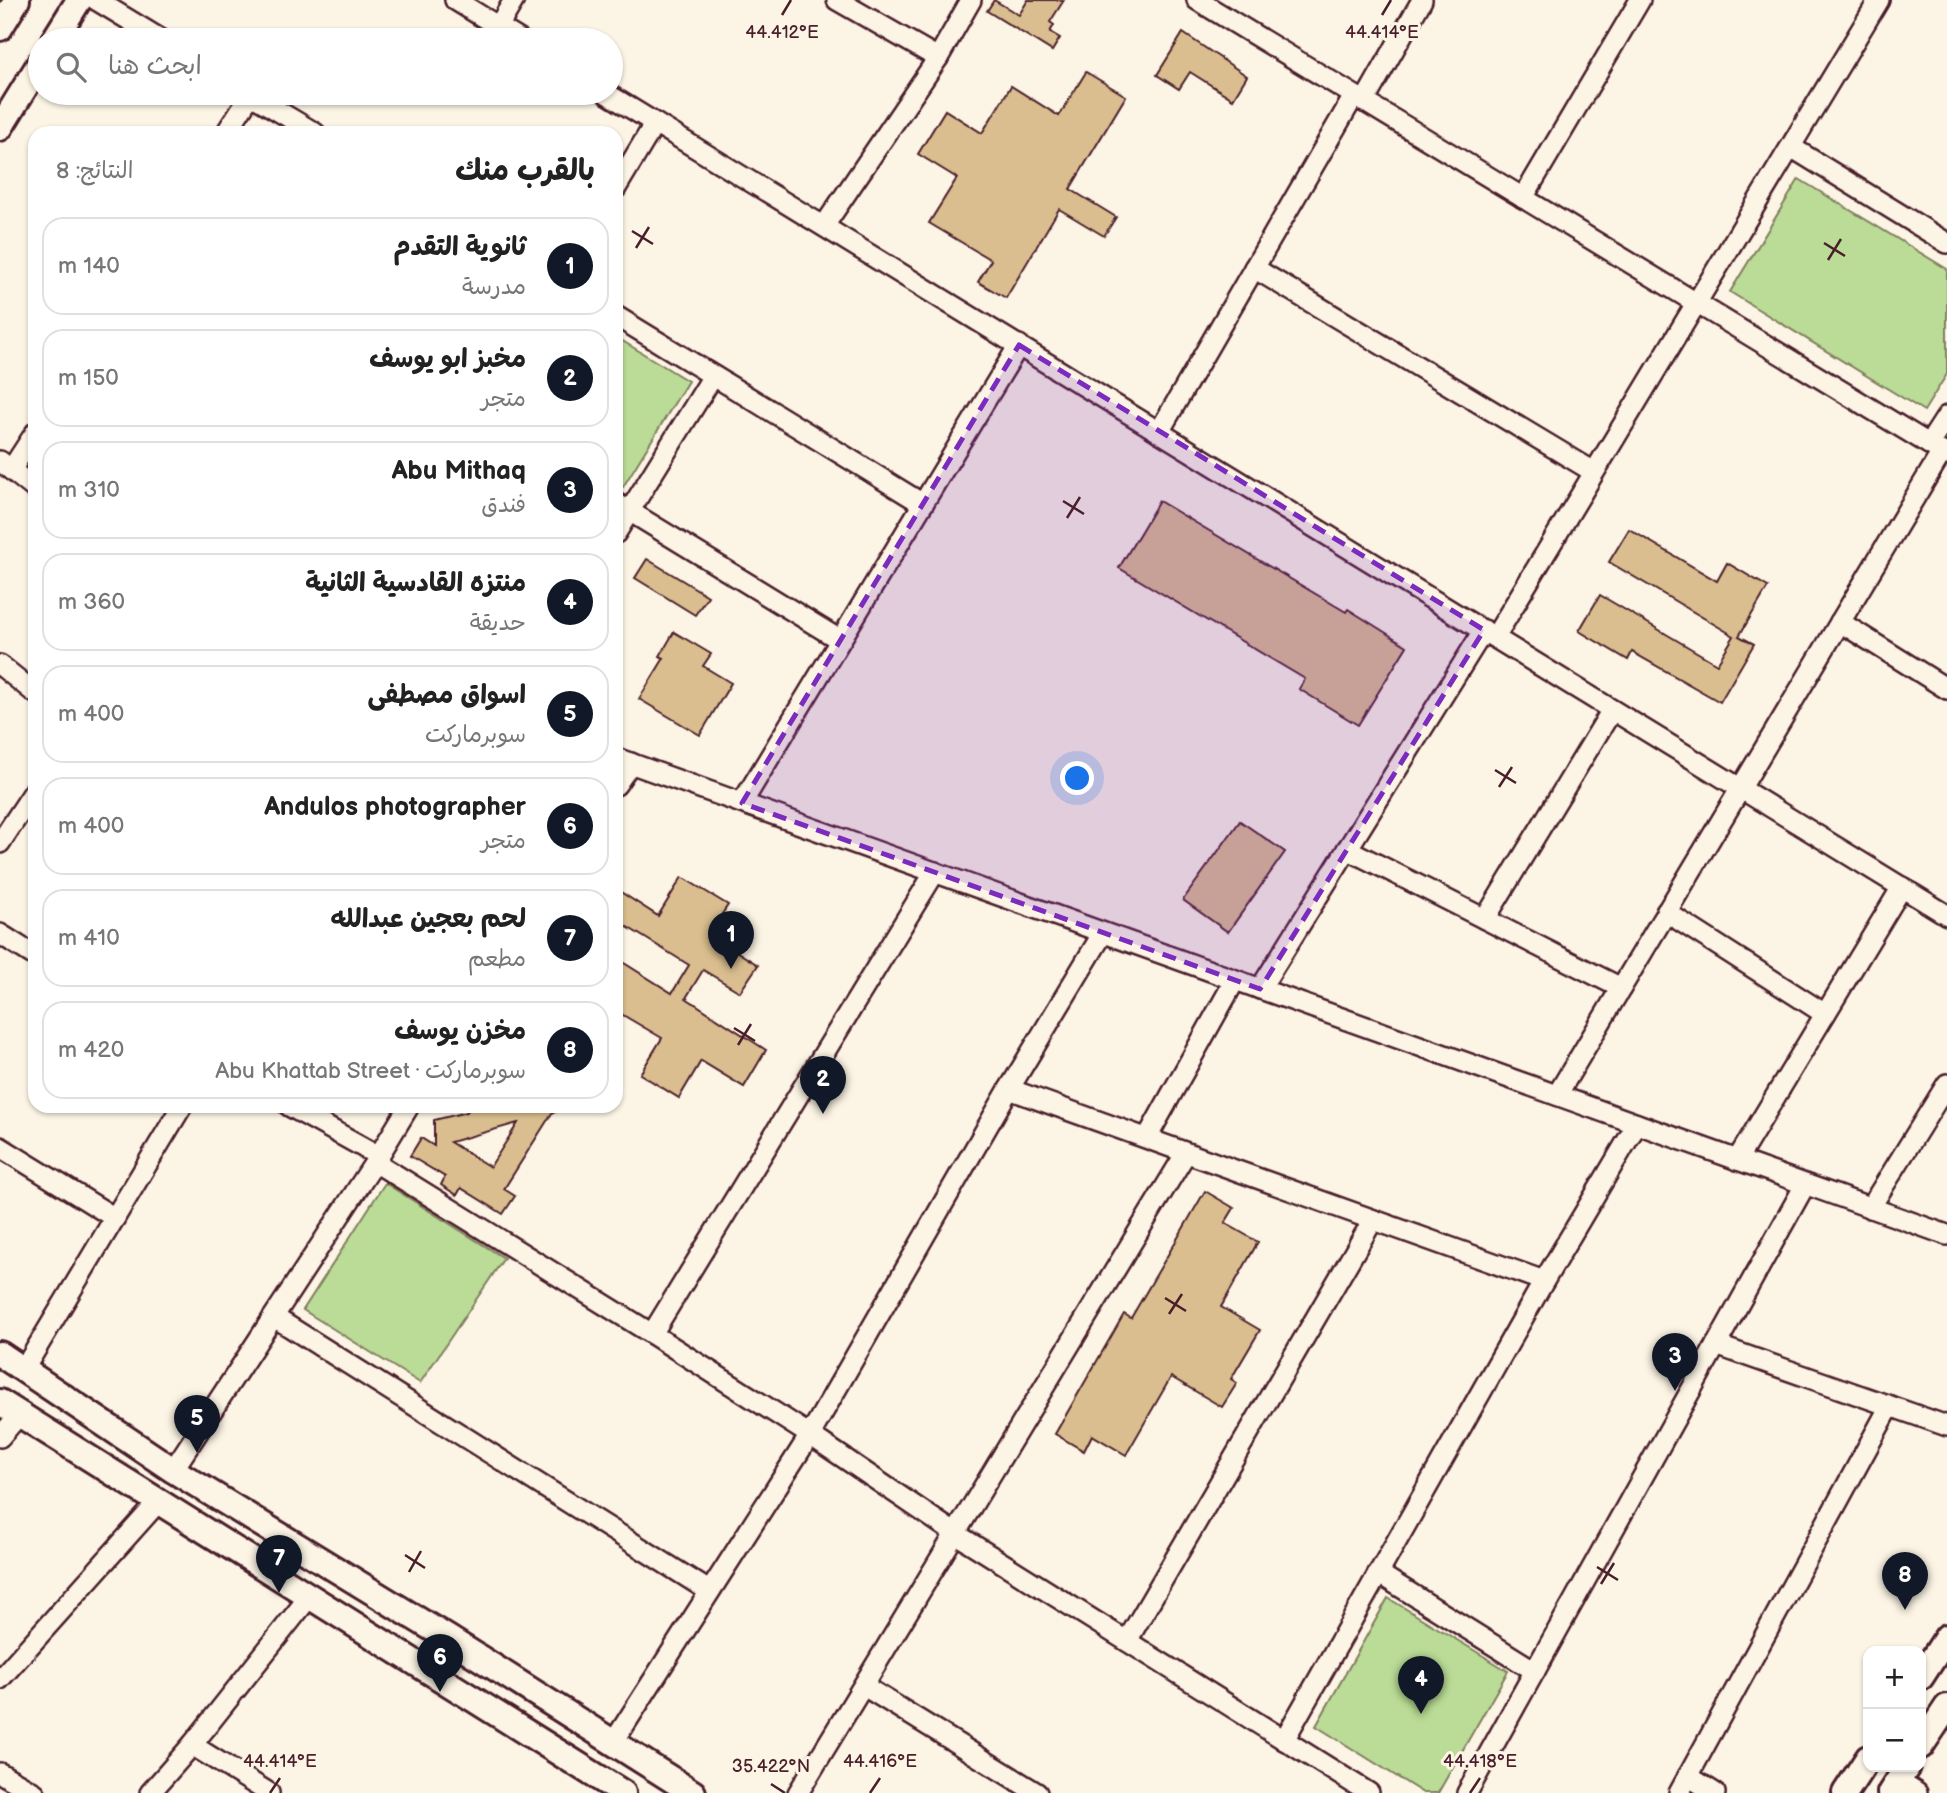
<!DOCTYPE html>
<html lang="ar">
<meta charset="utf-8">
<style>
body{margin:0;font-family:"Balsamiq Sans","Playpen Sans Arabic",sans-serif;background:#f2f2f2;color:#222;direction:rtl}
.controls{position:absolute;right:21px;bottom:21px;display:grid;overflow:hidden;border-radius:14px;box-shadow:0 2px 5px #0004}
.controls button{width:63px;height:63px;display:grid;place-items:center;padding:0;border:0;border-bottom:2px solid #e0e0e0;background:#fff;color:#222;font:35px sans-serif}
.you{position:absolute;left:1078px;top:779px;width:24px;height:24px;margin:-18px;border:5px solid #fff;border-radius:50%;background:#1a73e8;box-shadow:0 0 0 10px #1a73e833}
.badge{display:grid;place-items:center;width:46px;height:46px;border-radius:50%;background:#111827;color:#fff;font-size:23px;font-weight:700}
.pin{position:absolute;translate:-50% -58px;filter:drop-shadow(0 2px 4px #0008)}
.pin::after{content:'';position:absolute;top:37px;width:24px;height:21px;background:inherit;clip-path:polygon(0 0,100% 0,50% 100%)}
.list{margin:0;padding:0;list-style:none}
h2{display:flex;justify-content:space-between;align-items:center;height:91px;margin:0;padding:0 28px;font-size:30px}
h2 small{font-size:23px;font-weight:400;color:#767676}
.list li{display:grid;grid-template-columns:46px 1fr auto;gap:21px;align-items:center;box-sizing:border-box;height:98px;margin:0 14px 14px;padding:0 14px;border:2px solid #e0e0e0;border-radius:21px}
.list b{display:block;font-size:26px;white-space:nowrap}
.list p{margin:0;font-size:23px;white-space:nowrap;color:#767676}
.list em{font-size:23px;font-style:normal;color:#767676}
.icon{flex:none;width:38px;height:38px;fill:none;stroke:currentColor;stroke-width:2;stroke-linecap:round;stroke-linejoin:round}
.map{position:relative;flex:none;width:1947px;height:1793px;overflow:hidden;direction:ltr}
.search{position:absolute;background:#fff;box-shadow:0 2px 5px #0004;left:28px;top:28px;width:595px;height:77px;display:flex;align-items:center;gap:18px;box-sizing:border-box;padding:0 24px;border-radius:38px;color:#767676;font-size:26px}
.panel{position:absolute;background:#fff;box-shadow:0 2px 5px #0004;left:28px;top:126px;width:595px;height:987px;border-radius:21px;direction:rtl}
.map>svg:first-child{display:block}
.green{fill:#badc96;stroke:#827e60;stroke-width:2}
.building{fill:#dabe8f;stroke:#4a1f2b;stroke-width:2;fill-rule:evenodd}
.lines{fill:none;stroke-linecap:round;stroke-linejoin:round}
.minor-casing{stroke:#4a1f2b;stroke-width:24}
.major-casing{stroke:#4a1f2b;stroke-width:30}
.minor{stroke:#fcf5e5;stroke-width:19}
.major{stroke:#fcf5e5;stroke-width:24}
.marked{fill:#7b2cbf;fill-opacity:0.2;stroke:#7b2cbf;stroke-width:5;stroke-dasharray:14 9;stroke-linejoin:round}
.ticks{fill:none;stroke:#4a1f2b;stroke-width:2.5}
.ticks-label{font-size:18px;text-anchor:middle;fill:#4a1f2b;stroke:#fcf5e5;stroke-width:6;stroke-linejoin:round;paint-order:stroke}
</style>
<div class="map">
<svg width="1947" height="1793" viewBox="0 0 1947 1793">
<rect width="100%" height="100%" fill="#fcf5e5"/>
<filter id="ink" filterUnits="userSpaceOnUse"><feTurbulence type="fractalNoise" baseFrequency=".0143" numOctaves="2"/><feDisplacementMap in="SourceGraphic" scale="14" xChannelSelector="R" yChannelSelector="G"/><feConvolveMatrix kernelMatrix="1 2 1 2 8 2 1 2 1" color-interpolation-filters="sRGB"/></filter>
<g filter="url(#ink)">
<!-- green -->
<g class="green">
<path d="M1799 179 1947 269V374L1924 411 1730 292Z"/>
<path d="M616 337 688 381 623 487 616 483Z"/>
<path d="M385 1183 504 1258 420 1383 303 1310Z"/>
<path d="M1388 1598 1508 1671 1438 1793H1423L1316 1726Z"/>
</g>
<!-- building -->
<g class="building">
<path d="M994 0 1019 15 1028 0H1064L1050 22 1054 25 1050 32 1060 38 1052 51 987 11Z"/>
<path d="M1183 33 1247 76 1233 99 1190 72 1179 89 1157 75Z"/>
<path d="M1086 72 1126 96 1070 189 1116 217 1104 236 1059 209 1006 298 978 282 991 260 929 223 957 178 918 154 945 110 982 133 1011 86 1059 116Z"/>
<path d="M1159 501 1346 612 1348 609 1407 646 1358 725 1299 689 1305 679 1119 568Z"/>
<path d="M1629 529 1717 581 1727 563 1768 587 1739 636 1754 644 1720 702 1632 652 1628 660 1579 631 1600 595 1717 664 1734 636 1609 562Z"/>
<path d="M647 559 708 596 695 615 635 578Z"/>
<path d="M674 632 711 654 703 666 731 683 700 735 639 699 664 658 660 656Z"/>
<path d="M1240 821 1285 852 1228 932 1183 900Z"/>
<path d="M682 877 728 905 709 934 758 965 740 992 703 970 686 998 766 1050 744 1087 701 1061 679 1098 640 1074 662 1038 616 1011V958L672 993 689 965 616 920V889L658 916Z"/>
<path d="M470 1106H560L561 1110 552 1113 504 1189 515 1196 503 1214 461 1188 457 1195 441 1185 445 1177 410 1156 421 1138 434 1146V1120L467 1112ZM518 1123 490 1167 450 1142Z"/>
<path d="M1205 1191 1234 1208 1225 1223 1258 1242 1221 1307 1260 1330 1231 1379 1237 1383 1222 1407 1171 1377 1126 1455 1092 1435 1084 1451 1055 1434 1124 1314 1131 1318Z"/>
</g>
<g class="lines">
<!-- minor casing -->
<g class="minor-casing">
<g id="minor">
<path d="M96 0 162 40"/>
<path d="M455 0 520 40"/>
<path d="M837 0 938 58"/>
<path d="M1197 0 1947 455"/>
<path d="M498 27 514 0"/>
<path d="M248 93 315 133"/>
<path d="M606 93 1947 915"/>
<path d="M1364 102 1422 0"/>
<path d="M226 133 251 94"/>
<path d="M1791 147 1947 243"/>
<path d="M616 188 655 123"/>
<path d="M1523 198 1640 0"/>
<path d="M824 226 938 58 971 0"/>
<path d="M1254 268 1594 472"/>
<path d="M616 316 923 504"/>
<path d="M1159 432 1354 96"/>
<path d="M1929 444 1947 416"/>
<path d="M0 461 35 489"/>
<path d="M11 470 35 433"/>
<path d="M616 503 840 640"/>
<path d="M616 533 713 376"/>
<path d="M1840 622 1947 689"/>
<path d="M1495 637 1879 0"/>
<path d="M0 665 35 693"/>
<path d="M616 758 1947 1235"/>
<path d="M616 785 631 763"/>
<path d="M742 803 1019 345"/>
<path d="M0 843 35 790"/>
<path d="M1347 849 1621 988"/>
<path d="M1666 912 1825 1014"/>
<path d="M1485 919 1612 710"/>
<path d="M0 934 35 956"/>
<path d="M1260 989 1484 630"/>
<path d="M1009 1089 1544 1281"/>
<path d="M1557 1095 1942 452"/>
<path d="M289 1106 379 1156"/>
<path d="M1147 1138 1235 980"/>
<path d="M0 1147 115 1218"/>
<path d="M1737 1160 1902 887"/>
<path d="M375 1162 652 1334 810 1435 956 1534 1369 1793"/>
<path d="M1870 1208 1947 1084"/>
<path d="M274 1317 709 1591"/>
<path d="M652 1334 935 872"/>
<path d="M1716 1345 1947 1426"/>
<path d="M24 1369 182 1106"/>
<path d="M0 1437 20 1414"/>
<path d="M173 1470 375 1162 409 1106"/>
<path d="M1378 1573 1535 1671"/>
<path d="M1127 1641 1373 1220"/>
<path d="M0 1679 159 1501"/>
<path d="M864 1686 1037 1793"/>
<path d="M1284 1740 1544 1281 1637 1124"/>
<path d="M613 1743 810 1435 1009 1089 1103 933"/>
<path d="M192 1745 269 1793"/>
<path d="M0 1773 35 1793"/>
<path d="M1688 1776 1715 1793"/>
<path d="M1898 1781 1917 1793"/>
<path d="M150 1793 192 1745 309 1597"/>
<path d="M798 1793 1186 1153"/>
<path d="M1467 1793 1805 1185"/>
<path d="M1679 1793 1890 1406"/>
</g>
</g>
<!-- major casing -->
<g class="major-casing">
<g id="major">
<path d="M0 28 17 0"/>
<path d="M54 40 79 0"/>
<path d="M0 128 40 63"/>
<path d="M0 1354 173 1470 448 1638 693 1793"/>
<path d="M0 1402 623 1793"/>
<path d="M1921 1677 1947 1637"/>
<path d="M1921 1746 1947 1707"/>
<path d="M1845 1793 1868 1758"/>
<path d="M1890 1793 1907 1767"/>
</g>
</g>
<!-- minor -->
<use href="#minor" class="minor"/>
<!-- major -->
<use href="#major" class="major"/>
</g>
</g>
<!-- marked area -->
<path class="marked" d="M1019 345 1484 630 1260 989 742 803Z"/>
<!-- ticks -->
<path class="ticks" d="M782 15 791 0M1382 15 1391 0M632 231 653 244M1824 243 1845 256M636 248 649 227M1828 260 1841 239M1063 501 1084 514M1067 518 1080 497M1495 770 1516 783M1499 787 1512 767M734 1028 755 1041M738 1045 751 1024M1165 1298 1186 1311M1169 1314 1182 1294M405 1555 425 1568M1597 1567 1618 1580M409 1572 421 1551M1601 1584 1614 1563M771 1784 785 1793M270 1793 280 1778M870 1793 880 1778M1470 1793 1480 1778"/>
<g class="ticks-label">
<text x="782" y="38">44.412°E</text>
<text x="1382" y="38">44.414°E</text>
<text x="280" y="1767">44.414°E</text>
<text x="880" y="1767">44.416°E</text>
<text x="1480" y="1767">44.418°E</text>
<text x="771" y="1772">35.422°N</text>
</g>
</svg>
<div class="controls">
<button>+</button>
<button>−</button>
</div>
<div class="you"></div>
<div class="pin badge" style="left:731px;top:969px">1</div>
<div class="pin badge" style="left:823px;top:1114px">2</div>
<div class="pin badge" style="left:1675px;top:1391px">3</div>
<div class="pin badge" style="left:1421px;top:1714px">4</div>
<div class="pin badge" style="left:197px;top:1453px">5</div>
<div class="pin badge" style="left:440px;top:1692px">6</div>
<div class="pin badge" style="left:279px;top:1593px">7</div>
<div class="pin badge" style="left:1905px;top:1610px">8</div>
<div class="search"><svg class="icon" aria-label="search" viewBox="0 0 24 24"><circle cx="10" cy="10" r="6"/><path d="M15 15l6 6"/></svg>ابحث هنا</div>
<section class="panel">
<h2>بالقرب منك<small>النتائج: 8</small></h2>
<ul class="list">
<li><span class="badge">1</span><div><b>ثانوية التقدم</b><p>مدرسة</p></div><em>140 m</em></li>
<li><span class="badge">2</span><div><b>مخبز ابو يوسف</b><p>متجر</p></div><em>150 m</em></li>
<li><span class="badge">3</span><div><b>Abu Mithaq</b><p>فندق</p></div><em>310 m</em></li>
<li><span class="badge">4</span><div><b>منتزه القادسية الثانية</b><p>حديقة</p></div><em>360 m</em></li>
<li><span class="badge">5</span><div><b>اسواق مصطفى</b><p>سوبرماركت</p></div><em>400 m</em></li>
<li><span class="badge">6</span><div><b>Andulos photographer</b><p>متجر</p></div><em>400 m</em></li>
<li><span class="badge">7</span><div><b>لحم بعجين عبدالله</b><p>مطعم</p></div><em>410 m</em></li>
<li><span class="badge">8</span><div><b>مخزن يوسف</b><p>سوبرماركت · Abu Khattab Street</p></div><em>420 m</em></li>
</ul>
</section>
</div>
